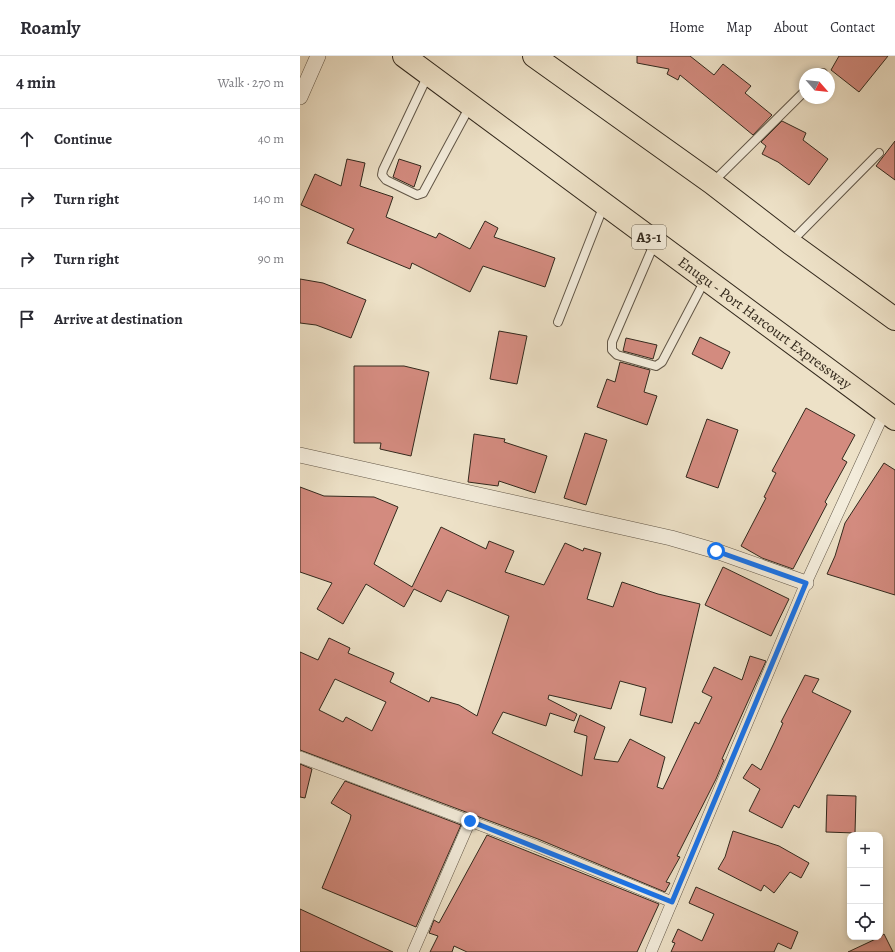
<!DOCTYPE html>
<meta charset="utf-8">
<style>
body{margin:0;font-family:Alegreya,serif;background:#f2f2f3;color:#2b2b33}
.controls{position:absolute;right:12px;bottom:12px;display:grid;overflow:hidden;border-radius:8px;box-shadow:0 2px 6px #0003}
.controls button{width:36px;height:36px;display:grid;place-items:center;padding:0;border:0;border-bottom:1px solid #e1e1e2;background:#fff;color:#2b2b33;font:20px sans-serif}
.compass{position:absolute;left:499px;top:12px;width:36px;height:36px;border-radius:50%;background:#fff;box-shadow:0 2px 6px #0003;rotate:118deg}
.stop{position:absolute;width:12px;height:12px;margin:-9px;border:3px solid #1a73e8;border-radius:50%;background:#fff}
.stop.end{background:#1a73e8;border-color:#fff;box-shadow:0 1px 4px #0008}
.list{margin:0;padding:0;list-style:none}
h2{display:flex;justify-content:space-between;align-items:center;height:52px;margin:0;padding:0 16px;font-size:17px}
h2 small{font-size:13px;font-weight:400;color:#7c7c81}
.list li{display:grid;grid-template-columns:26px 1fr auto;gap:12px;align-items:center;box-sizing:border-box;height:60px;padding:0 16px;border-top:1px solid #e1e1e2}
.list b{display:block;font-size:15px;white-space:nowrap}
.list em{font-size:13px;font-style:normal;color:#7c7c81}
.icon{flex:none;width:22px;height:22px;fill:none;stroke:currentColor;stroke-width:2;stroke-linecap:round;stroke-linejoin:round}
.map{position:relative;flex:none;width:595px;height:896px;overflow:hidden}
header{display:flex;align-items:center;gap:24px;box-sizing:border-box;height:56px;padding:0 20px;background:#fff;border-bottom:1px solid #e1e1e2}
header strong{font-size:19px}
nav{display:flex;gap:22px;margin-inline-start:auto;font-size:14px}
main{display:flex}
aside{flex:1;background:#fff}
.map>svg:first-child{display:block}
.building{fill:#d38b7f;stroke:#33291d;fill-rule:evenodd}
.lines{fill:none;stroke-linecap:round;stroke-linejoin:round}
.service-casing{stroke:#625748;stroke-width:10}
.pedestrian-casing{stroke:#625748;stroke-width:12}
.minor-casing{stroke:#625748;stroke-width:16}
.trunk-casing{stroke:#33291d;stroke-width:24}
.service{stroke:#f3ecdb;stroke-width:8}
.pedestrian{stroke:#f3ecdb;stroke-width:11}
.minor{stroke:#f3ecdb;stroke-width:15}
.trunk{stroke:#ede1c7;stroke-width:22}
.route{stroke:#1a73e8;stroke-width:5}
.labels{text-anchor:middle;stroke-width:3;stroke-linejoin:round;paint-order:stroke}
.shield{fill:#f3ecdb;stroke:#6d6456;stroke-width:1}
.shield-label{font-size:14px;font-weight:bold;fill:#33291d}
.street-label{font-size:15px;fill:#33291d;stroke:#f3ecdb}
</style>
<header>
<strong>Roamly</strong>
<nav><a>Home</a><a>Map</a><a>About</a><a>Contact</a></nav>
</header>
<main>
<aside>
<h2>4 min<small>Walk · 270 m</small></h2>
<ul class="list">
<li><svg class="icon" aria-label="ahead" viewBox="0 0 24 24"><path d="M12 20V5M6 11l6-6 6 6"/></svg><div><b>Continue</b></div><em>40 m</em></li>
<li><svg class="icon" aria-label="right" viewBox="0 0 24 24"><path d="M7 20v-9h11M14 6l5 5-5 5"/></svg><div><b>Turn right</b></div><em>140 m</em></li>
<li><svg class="icon" aria-label="right" viewBox="0 0 24 24"><path d="M7 20v-9h11M14 6l5 5-5 5"/></svg><div><b>Turn right</b></div><em>90 m</em></li>
<li><svg class="icon" aria-label="arrive" viewBox="0 0 24 24"><path d="M6 21V4h12l-3 4 3 4H6"/></svg><div><b>Arrive at destination</b></div></li>
</ul>
</aside>
<div class="map">
<svg width="595" height="896" viewBox="0 0 595 896">
<rect width="100%" height="100%" fill="#ede1c7"/>
<filter id="stains"><feTurbulence type="fractalNoise" baseFrequency=".005" numOctaves="4"/><feColorMatrix values="0 0 0 0 .2 0 0 0 0 .09 0 0 0 0 .02 0 0 0 .5 -.17"/></filter>
<radialGradient id="worn" r=".72"><stop offset=".6" stop-color="#630" stop-opacity="0"/><stop offset="1" stop-color="#630" stop-opacity=".3"/></radialGradient>
<!-- building -->
<g class="building">
<path d="M337 0H390L414 19 423 8 451 30 445 37 472 59 453 79 380 19 378 24 367 18 369 13 337 7Z"/>
<path d="M539 0H588L559 36 531 14Z"/>
<path d="M482 65 506 77 503 84 528 103 509 129 478 106 462 98 466 90 461 86Z"/>
<path d="M595 85V124L576 110Z"/>
<path d="M47 103 65 107 60 130 93 141 86 161 136 182 139 177 170 193 185 165 198 172 194 181 255 202 245 231 183 210 170 236 112 207 110 213 47 187 54 173 1 149 15 118 41 130Z"/>
<path d="M99 103 121 110 114 131 93 121Z"/>
<path d="M0 223 23 227 66 244 51 282 16 269 0 267Z"/>
<path d="M199 275 227 280 217 328 190 323Z"/>
<path d="M400 281 430 296 422 313 392 298Z"/>
<path d="M326 282 357 289 353 303 323 295Z"/>
<path d="M320 306 350 314 344 336 357 340 347 369 297 351 307 323 315 326Z"/>
<path d="M54 310H104L129 316 111 400 80 393 81 387H54Z"/>
<path d="M506 352 555 379 542 403 547 406 525 446 527 448 493 513 462 502 441 490 466 442 464 441 476 417 472 415Z"/>
<path d="M407 363 438 374 418 432 386 421Z"/>
<path d="M285 377 307 384 286 449 264 442Z"/>
<path d="M174 378 205 383 204 386 247 400 235 437 199 425 198 430 168 426Z"/>
<path d="M584 407 595 414V539L527 518 535 500 545 467Z"/>
<path d="M0 431 24 440 74 441 98 451 74 508 112 531 141 471 186 493 189 485 214 495 205 516 244 529 265 487 283 495 284 492 301 497 287 543 313 551 322 526 358 538 400 548 372 667 340 659 346 632 320 625 311 653 249 639 248 643 277 658 274 665 250 657 246 670 203 656 192 677 282 720 287 680 274 676 280 659 305 671 294 703 318 706 330 683 365 701 357 731 363 733 395 666 399 668 412 641 402 636 414 611 442 624 450 600 466 605 422 703 424 704 416 723 377 800 380 801 366 826 370 827 365 836 238 783 0 694V596L18 604 29 582 50 592 48 597 94 617 90 626 129 646 131 641 159 649 177 660 209 560 147 534 141 546 114 533 104 551 66 528 43 568 17 553 32 527 0 516ZM35 623 86 646 72 675 46 661 43 666 19 654Z"/>
<path d="M423 511 489 543 471 580 405 549Z"/>
<path d="M505 619 519 623 512 636 551 655 499 752 494 749 482 772 449 755 460 733 443 722 452 708 461 714 474 687 483 667 481 666Z"/>
<path d="M0 708 12 713 5 742 0 741Z"/>
<path d="M45 725 161 769 116 871 22 832 50 764 51 759 31 747Z"/>
<path d="M527 739 556 740 555 777 526 776Z"/>
<path d="M433 775 479 790 509 807 501 822 490 816 474 837 464 829 461 835 418 813 425 801Z"/>
<path d="M187 779 359 848 337 896H167L154 890 152 896H130L138 880 129 877 134 864 139 867Z"/>
<path d="M396 831 498 876 491 893 478 887 474 896H371L375 887 372 886 378 873 402 885 414 858 389 847Z"/>
<path d="M0 853 93 896H0Z"/>
<path d="M584 878 593 896H548L580 881Z"/>
</g>
<g class="lines">
<!-- service casing -->
<g class="service-casing">
<g id="service">
<path d="M522 18 523 17"/>
<path d="M128 19 83 114 82 119 86 124 117 139 123 137 170 50"/>
<path d="M413 126 505 35"/>
<path d="M355 186 312 286V294L317 299 356 310 362 306 405 224"/>
<path d="M490 187 579 97"/>
<path d="M258 266 304 149"/>
</g>
</g>
<!-- pedestrian casing -->
<g class="pedestrian-casing">
<g id="pedestrian">
<path d="M0 701 236 790 372 846"/>
<path d="M113 896 170 765"/>
<path d="M351 896 506 527 585 355"/>
</g>
</g>
<!-- minor casing -->
<g class="minor-casing">
<g id="minor">
<path d="M0 41 18 0"/>
<path d="M0 399 371 482 416 495 506 527"/>
</g>
</g>
<!-- trunk casing -->
<g class="trunk-casing">
<g id="trunk">
<path id="s1" d="M104 0 595 363"/>
<path d="M234 0 412 127 490 187 595 263"/>
</g>
</g>
<!-- service -->
<use href="#service" class="service"/>
<!-- pedestrian -->
<use href="#pedestrian" class="pedestrian"/>
<!-- minor -->
<use href="#minor" class="minor"/>
<!-- trunk -->
<use href="#trunk" class="trunk"/>
</g>
<g class="lines">
<!-- route -->
<path class="route" d="M170 765 372 846 506 527 416 495"/>
</g>
<g class="labels">
<!-- shield labels -->
<rect class="shield" x="332" y="169" width="34" height="24" rx="3"/>
<g class="shield-label">
<text x="349" y="186">A3-1</text>
</g>
<!-- street labels -->
<g class="street-label">
<text dy="5" stroke="none"><textPath href="#s1" startOffset="449">Enugu - Port Harcourt Expressway</textPath></text>
</g>
</g>
<rect width="100%" height="100%" filter="url(#stains)"/>
<rect width="100%" height="100%" fill="url(#worn)"/>
</svg>
<div class="controls">
<button>+</button>
<button>−</button>
<button><svg class="icon" aria-label="locate" viewBox="0 0 24 24"><circle cx="12" cy="12" r="6"/><path d="M12 2v4M12 18v4M2 12h4M18 12h4"/></svg></button>
</div>
<svg class="compass" viewBox="-18 -18 36 36"><path d="M0-13l5 13h-10z" fill="#e53935"/><path d="M0 13l5-13h-10z" fill="#7c7c81"/></svg>
<div class="stop" style="left:416px;top:495px"></div>
<div class="stop end" style="left:170px;top:765px"></div>
</div>
</main>
